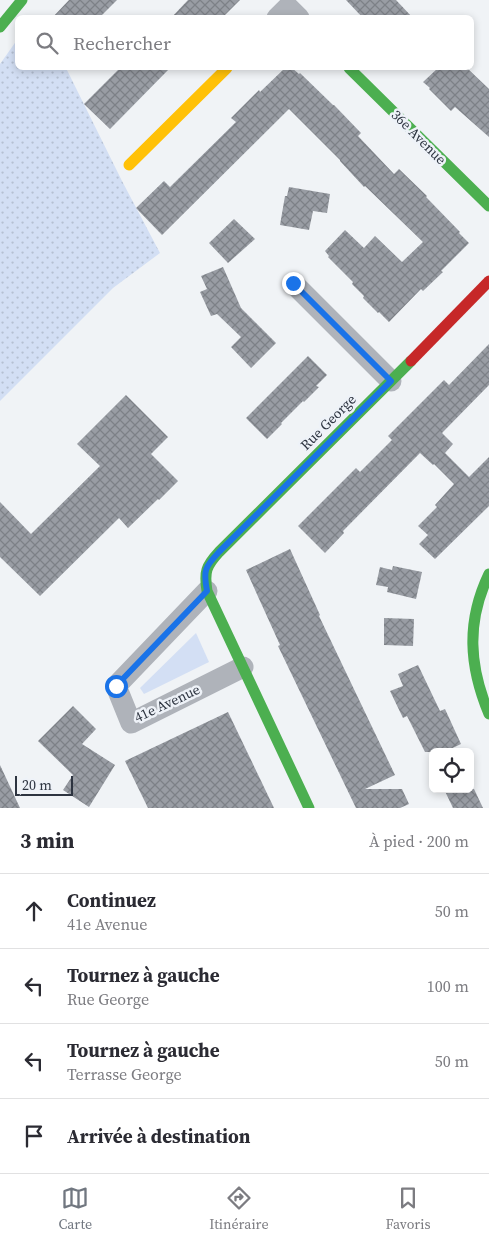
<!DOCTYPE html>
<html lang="fr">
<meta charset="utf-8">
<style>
body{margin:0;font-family:"Source Serif 4",serif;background:#f7f7f7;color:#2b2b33}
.controls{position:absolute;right:15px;bottom:15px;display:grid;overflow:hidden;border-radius:8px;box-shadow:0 2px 8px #0003}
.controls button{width:45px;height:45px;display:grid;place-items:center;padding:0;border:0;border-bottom:1px solid #e1e1e2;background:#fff;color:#2b2b33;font:25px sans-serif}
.scale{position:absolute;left:15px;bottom:12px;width:58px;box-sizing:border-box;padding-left:5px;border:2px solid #2d3440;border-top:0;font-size:14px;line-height:18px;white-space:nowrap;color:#2d3440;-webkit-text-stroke:4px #eef2f8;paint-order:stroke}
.stop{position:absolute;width:15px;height:15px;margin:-11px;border:4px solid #1a73e8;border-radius:50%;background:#fff}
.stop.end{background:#1a73e8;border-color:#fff;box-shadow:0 1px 5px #0008}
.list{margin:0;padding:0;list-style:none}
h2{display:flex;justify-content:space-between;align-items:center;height:65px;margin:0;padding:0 20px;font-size:21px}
h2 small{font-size:16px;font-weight:400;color:#7c7c81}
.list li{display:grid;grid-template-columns:32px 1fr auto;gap:15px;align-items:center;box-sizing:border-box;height:75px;padding:0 20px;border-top:1px solid #e1e1e2}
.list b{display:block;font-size:19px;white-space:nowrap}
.list p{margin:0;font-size:16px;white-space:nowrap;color:#7c7c81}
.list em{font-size:16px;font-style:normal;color:#7c7c81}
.icon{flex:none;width:28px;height:28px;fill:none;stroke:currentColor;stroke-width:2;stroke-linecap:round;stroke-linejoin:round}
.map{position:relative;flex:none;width:489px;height:808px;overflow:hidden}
.search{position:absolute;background:#fff;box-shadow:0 2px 8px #0003;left:15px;right:15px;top:15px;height:55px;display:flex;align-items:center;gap:12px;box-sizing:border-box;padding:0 18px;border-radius:8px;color:#7c7c81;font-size:19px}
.sheet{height:365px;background:#fff}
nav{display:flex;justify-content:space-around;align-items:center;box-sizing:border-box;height:70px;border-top:1px solid #e1e1e2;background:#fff;font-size:14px;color:#7c7c81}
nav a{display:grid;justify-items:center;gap:2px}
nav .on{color:#717780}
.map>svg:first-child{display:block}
.green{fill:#d3dff4}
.park{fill:url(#park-dots)}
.building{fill:url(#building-cross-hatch)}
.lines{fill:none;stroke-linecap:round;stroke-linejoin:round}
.street{stroke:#afb3ba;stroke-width:21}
.fast{stroke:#4caf50;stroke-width:11}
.slow{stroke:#ffc107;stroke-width:11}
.jam{stroke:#c62828;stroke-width:11}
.route{stroke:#1a73e8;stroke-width:6}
.labels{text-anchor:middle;stroke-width:5;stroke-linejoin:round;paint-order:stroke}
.street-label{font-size:14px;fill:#2d3440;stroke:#eef2f8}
</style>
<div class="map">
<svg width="489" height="808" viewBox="0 0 489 808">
<defs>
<pattern id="park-dots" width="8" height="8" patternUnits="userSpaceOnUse" patternTransform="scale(1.25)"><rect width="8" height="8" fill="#d3dff4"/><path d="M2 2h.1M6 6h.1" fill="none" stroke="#b5c0d2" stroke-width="1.8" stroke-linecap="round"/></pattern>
<pattern id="building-cross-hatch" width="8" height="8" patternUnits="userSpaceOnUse" patternTransform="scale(1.25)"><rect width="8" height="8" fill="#999da4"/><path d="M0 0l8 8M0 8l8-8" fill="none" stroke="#7d8187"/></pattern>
</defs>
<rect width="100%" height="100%" fill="#f0f3f6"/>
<!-- green -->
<path class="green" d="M196 633 209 662 144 694 140 688Z"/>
<!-- park -->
<path class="park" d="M17 40 18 68H66L122 181 160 253 113 288 0 401V64Z"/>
<!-- building -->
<g class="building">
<path d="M69 0H117L99 18H52Z"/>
<path d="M188 0H240L222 18H171Z"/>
<path d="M346 0H396L413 18H363Z"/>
<path d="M120 68H170L110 129 84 104Z"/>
<path d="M285 68H292L299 74 300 73 333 105H334L361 133 358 136 394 174 399 169 427 196 426 197 460 232 459 233 469 243 441 271 443 272 423 291 421 289 389 322 379 312 378 313 363 298 364 296 352 284 353 282 328 257 329 256 325 251 345 230 364 248 375 236 402 262 423 242 365 186 364 187 340 161V160L289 109 162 235 136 208 164 181 170 187 236 122 231 118 259 90 260 92Z"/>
<path d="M438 68H467L489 89V137L455 107 451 111 429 89 430 88 423 82Z"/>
<path d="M289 187 330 194 327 213 313 211 309 230 280 225 285 196H287Z"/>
<path d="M234 219 255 239 228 263 209 243Z"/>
<path d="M223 267 241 308 276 343 251 368 231 347 241 337 217 314 211 316 200 292 207 289 201 276Z"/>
<path d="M489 344V385L442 433 453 444 445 453 469 477 489 457V506L435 559 419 544 428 535 418 526 437 507 435 505 454 484 434 464 433 465 420 453 343 531 344 533 325 553 298 526 356 468 360 472 392 440 388 436 444 380 449 385Z"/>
<path d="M308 356 327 375 316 386 319 387 304 402 303 401 281 423 282 424 267 439 246 418Z"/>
<path d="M126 395 168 437 151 454 178 481 159 500 158 499 128 528 119 518 40 596 0 557V502L31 534 100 466 77 444Z"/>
<path d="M290 549 320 615 319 616 395 775 365 789H402L409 804 400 808H356L278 646 280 645 246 570Z"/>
<path d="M393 566 422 572 416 599 387 592 388 587 376 585 380 567 392 570Z"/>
<path d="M384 618 414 619 413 646 384 645Z"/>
<path d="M418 665 440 711 445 709 461 744 444 752H425L407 716 403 718 390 691 403 686 398 674Z"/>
<path d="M73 706 96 729 82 744 115 765 89 807 63 790 73 775 38 741Z"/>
<path d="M228 712 274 808H148L125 761Z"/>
<path d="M0 765 20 808H0Z"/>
<path d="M444 789H474L483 808H453Z"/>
</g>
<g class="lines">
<!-- street -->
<g class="street">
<path d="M277 18 288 7 299 18"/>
<path d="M293 283 391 381"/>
<path d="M207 591 116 686 131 723 243 667"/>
</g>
<!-- fast -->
<g class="fast">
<path d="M0 27 22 0"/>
<path d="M349 68 489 206"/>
<path d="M489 574C466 622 469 666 489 714"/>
<path d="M309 808 207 591C204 572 206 566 219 552L411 361"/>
</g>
<!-- slow -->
<path class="slow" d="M129 165 227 68"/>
<!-- jam -->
<path class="jam" d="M411 361 489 281"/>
</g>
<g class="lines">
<!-- route -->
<path class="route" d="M116 686 207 591C203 570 205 567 219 552L391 381 293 283"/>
</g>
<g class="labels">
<!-- street labels -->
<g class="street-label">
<text transform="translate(419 137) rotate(45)" y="5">36e Avenue</text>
<text transform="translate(328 422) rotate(-45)" y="5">Rue George</text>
<text transform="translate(167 703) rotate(-25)" y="5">41e Avenue</text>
</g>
</g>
</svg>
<div class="controls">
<button><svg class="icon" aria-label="locate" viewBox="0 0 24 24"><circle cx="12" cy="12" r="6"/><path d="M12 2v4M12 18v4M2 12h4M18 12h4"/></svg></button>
</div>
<div class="scale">20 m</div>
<div class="stop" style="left:116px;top:686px"></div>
<div class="stop end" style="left:293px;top:283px"></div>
<div class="search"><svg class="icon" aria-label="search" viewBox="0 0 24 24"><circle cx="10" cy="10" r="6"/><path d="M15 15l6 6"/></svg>Rechercher</div>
</div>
<section class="sheet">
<h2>3 min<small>À pied · 200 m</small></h2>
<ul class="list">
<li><svg class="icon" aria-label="ahead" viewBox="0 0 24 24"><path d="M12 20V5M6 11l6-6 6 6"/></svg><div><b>Continuez</b><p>41e Avenue</p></div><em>50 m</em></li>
<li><svg class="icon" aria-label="left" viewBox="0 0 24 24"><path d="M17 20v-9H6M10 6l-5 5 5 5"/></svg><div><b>Tournez à gauche</b><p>Rue George</p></div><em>100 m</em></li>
<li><svg class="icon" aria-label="left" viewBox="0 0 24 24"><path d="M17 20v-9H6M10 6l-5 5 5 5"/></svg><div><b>Tournez à gauche</b><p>Terrasse George</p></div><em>50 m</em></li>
<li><svg class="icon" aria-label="arrive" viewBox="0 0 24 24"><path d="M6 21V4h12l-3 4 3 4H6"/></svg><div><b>Arrivée à destination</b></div></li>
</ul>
</section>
<nav>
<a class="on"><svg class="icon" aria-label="map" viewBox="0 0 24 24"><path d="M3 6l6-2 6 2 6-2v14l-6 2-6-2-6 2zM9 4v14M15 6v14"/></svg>Carte</a>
<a><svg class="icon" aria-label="directions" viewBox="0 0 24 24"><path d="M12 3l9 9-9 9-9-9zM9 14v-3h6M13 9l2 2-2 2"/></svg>Itinéraire</a>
<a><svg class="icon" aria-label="saved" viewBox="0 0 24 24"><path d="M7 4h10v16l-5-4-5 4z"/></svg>Favoris</a>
</nav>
